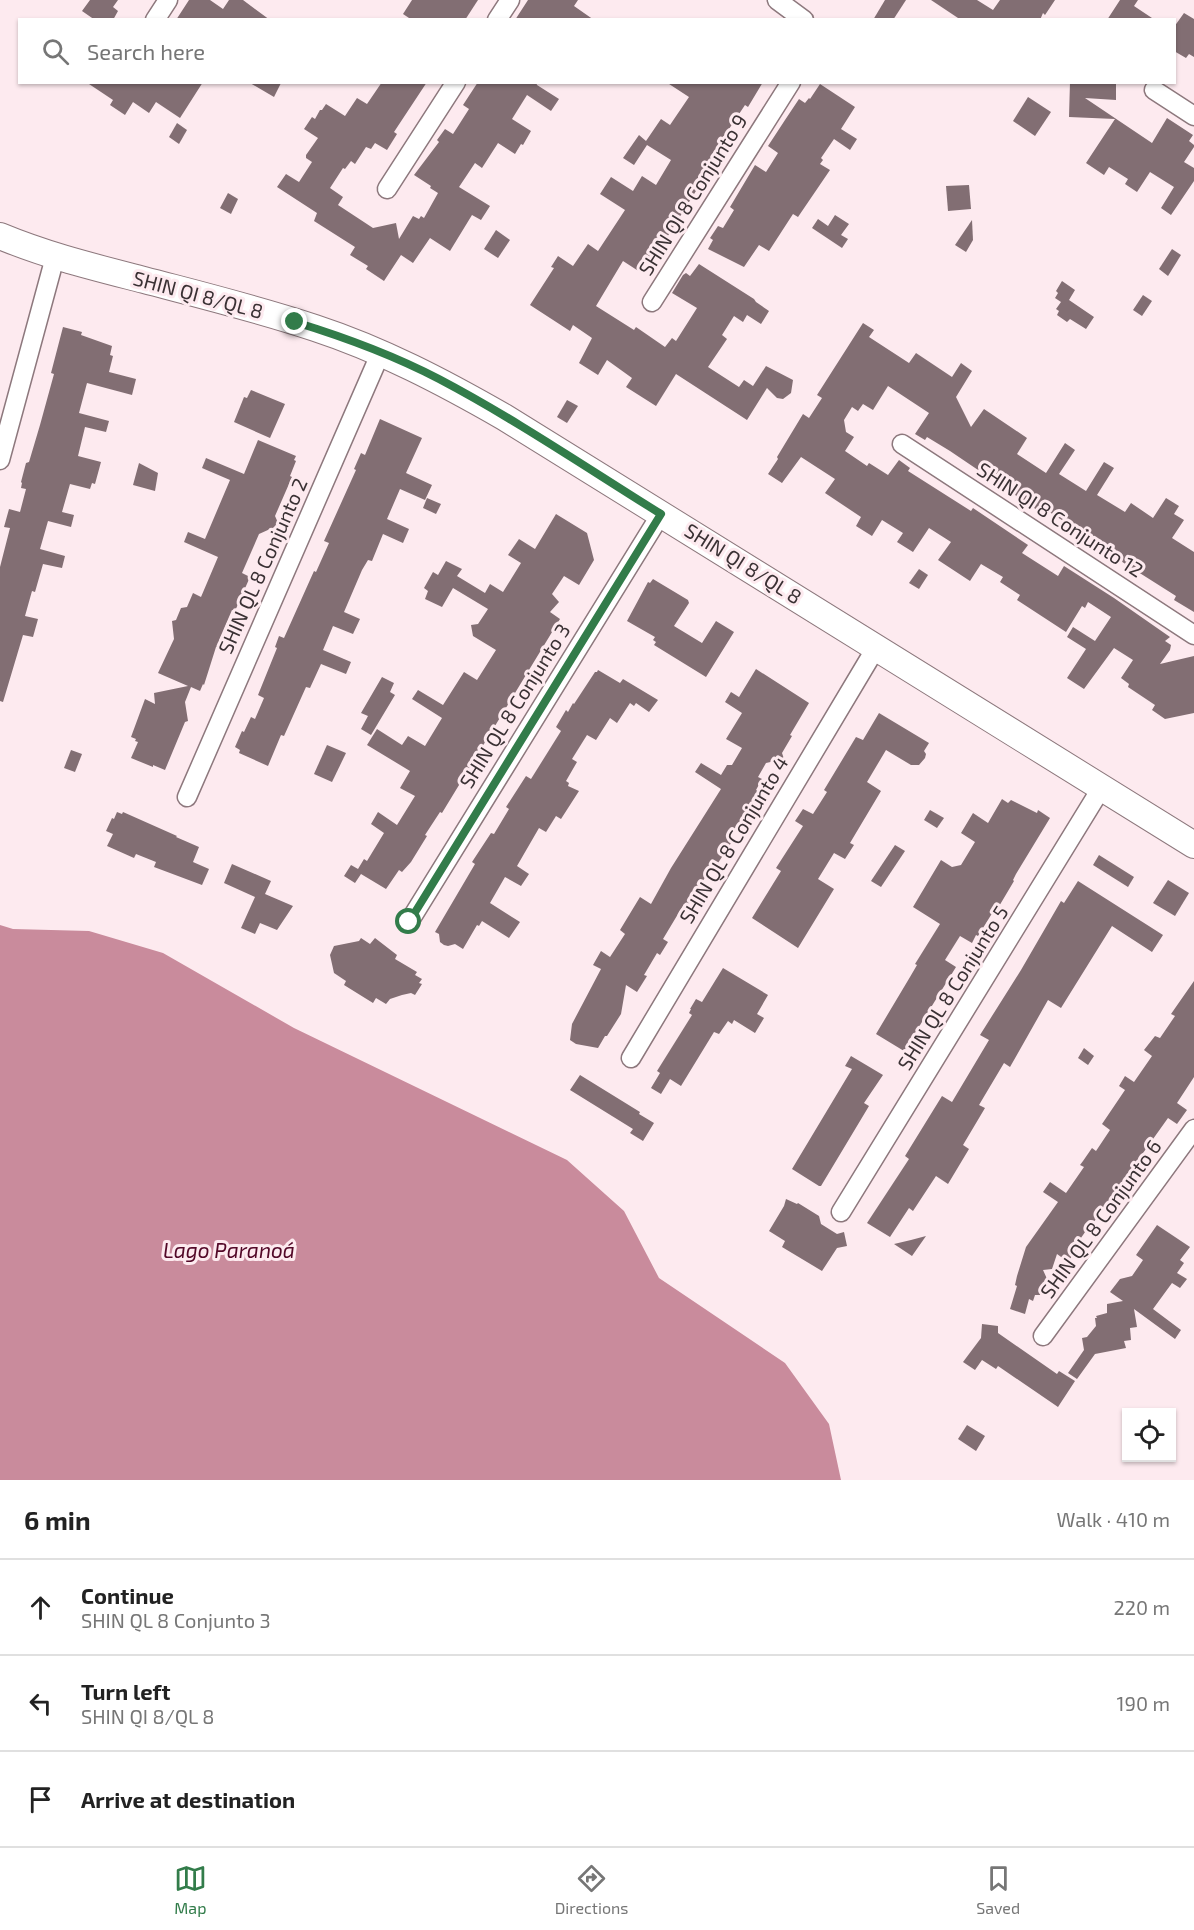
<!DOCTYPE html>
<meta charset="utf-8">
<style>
body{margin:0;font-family:"Exo 2",sans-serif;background:#f6f6f6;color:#222}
.controls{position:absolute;right:18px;bottom:18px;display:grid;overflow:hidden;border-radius:0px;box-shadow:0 2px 4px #0004}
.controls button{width:54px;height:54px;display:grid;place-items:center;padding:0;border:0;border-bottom:2px solid #e0e0e0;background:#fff;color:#222;font:30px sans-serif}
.stop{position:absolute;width:18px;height:18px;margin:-14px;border:4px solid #327c4a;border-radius:50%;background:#fff}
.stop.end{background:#327c4a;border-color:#fff;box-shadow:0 2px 6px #0008}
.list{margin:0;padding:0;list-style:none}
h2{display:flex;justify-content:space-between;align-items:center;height:78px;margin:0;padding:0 24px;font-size:26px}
h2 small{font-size:20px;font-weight:400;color:#767676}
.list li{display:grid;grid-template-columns:39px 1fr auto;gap:18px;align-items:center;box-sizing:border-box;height:96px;padding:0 24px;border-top:2px solid #e0e0e0}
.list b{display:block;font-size:22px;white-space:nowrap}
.list p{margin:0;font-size:20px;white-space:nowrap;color:#767676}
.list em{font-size:20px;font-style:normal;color:#767676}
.icon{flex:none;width:33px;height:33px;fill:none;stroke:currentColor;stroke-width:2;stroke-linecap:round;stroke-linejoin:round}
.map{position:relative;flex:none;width:1194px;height:1480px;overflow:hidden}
.search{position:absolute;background:#fff;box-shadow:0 2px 4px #0004;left:18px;right:18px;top:18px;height:66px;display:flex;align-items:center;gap:15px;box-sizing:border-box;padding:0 21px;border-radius:0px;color:#767676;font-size:22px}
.sheet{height:366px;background:#fff}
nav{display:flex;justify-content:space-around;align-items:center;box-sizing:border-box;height:84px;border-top:2px solid #e0e0e0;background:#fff;font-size:16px;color:#767676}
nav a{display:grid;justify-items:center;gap:3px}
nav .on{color:#327c4a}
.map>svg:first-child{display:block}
.water{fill:#c98b9c}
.building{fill:#826e73}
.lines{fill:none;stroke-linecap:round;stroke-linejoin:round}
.street-casing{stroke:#8d787d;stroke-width:21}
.secondary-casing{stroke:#8d787d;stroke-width:28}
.street{stroke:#fff;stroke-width:18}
.secondary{stroke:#fff;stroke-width:26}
.route{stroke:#327c4a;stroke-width:8}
.labels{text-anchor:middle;stroke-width:6;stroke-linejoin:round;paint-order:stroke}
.street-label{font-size:20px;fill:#3a3134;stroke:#fdeaef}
.water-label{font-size:21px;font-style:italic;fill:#530828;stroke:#fdeaef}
</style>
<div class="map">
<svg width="1194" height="1480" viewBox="0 0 1194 1480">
<rect width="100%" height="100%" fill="#fdeaef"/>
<!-- water -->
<path class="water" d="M0 925 13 929 89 931 163 953 294 1028 567 1160 624 1211 659 1278 785 1363 829 1424 841 1480H0Z"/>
<!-- building -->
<g class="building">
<path d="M90 0H118L113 7 118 11 113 20H95L82 11Z"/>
<path d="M189 0H210L223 9 229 0H243L270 20H176Z"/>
<path d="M412 0H478L465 20H412L403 14Z"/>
<path d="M528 0H578L574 6 594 20H515Z"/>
<path d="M885 0H906L893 20H873Z"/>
<path d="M931 0H977L993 10 1000 0H1055L1045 15 1043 13 1040 20H961Z"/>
<path d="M1120 0H1138L1134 6 1155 20H1107Z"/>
<path d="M1184 13 1194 19V57L1189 54 1186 58 1174 51V27Z"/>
<path d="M86 82H203L180 118 156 102 149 113 133 102 125 115 110 105 113 100Z"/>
<path d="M382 82H427L394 132 397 134 387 150 375 143 371 149 366 147 355 164 351 161 345 169 343 168 330 188 343 197 338 205 373 228 396 223 399 239 413 216 419 219 421 216 424 218 438 193 430 188 431 186 414 175 439 142 437 140 445 129 453 134 469 109 463 105 478 82H536L537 85 559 99 551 111 527 95 512 119 531 131 523 145 521 144 515 154 498 143 482 168 475 163 459 187 490 206 481 220 472 215 450 251 430 238 413 263 401 255 384 281 366 269 368 266 350 255 355 247 314 221 317 213 277 187 286 174 299 182 312 162 306 158V155L318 138 304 129 312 117 315 119 320 110H322L326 104 345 116 357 98 367 104Z"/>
<path d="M666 82H763L748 107 745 105 729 129 731 131 728 136 734 140 725 153 721 151 714 162 661 247 659 245 640 272 623 261 596 306 634 330 636 327 665 347 672 338 676 341 697 308 672 293 683 275 686 273 690 276 699 264 754 299 756 302 769 311 761 324 747 315 743 322 734 316 722 335 727 339 708 367 739 387 744 380 753 386 766 366 793 380 791 393 783 399 777 398 767 388 747 420 676 374 656 406 626 387 632 378 607 360 598 375 579 363 592 338 573 325 570 331 530 305 554 268 551 267 558 256 573 266 588 244 598 251 625 210 600 194 611 177 633 191 642 176 656 185 671 160 647 145 634 165 623 158 639 135 646 141 661 119 670 125 689 97Z"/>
<path d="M1070 82H1116V100L1085 98 1152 143 1167 118 1193 135 1189 141 1194 145V147L1184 162 1194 168V181L1171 215 1161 208 1174 187 1150 172 1137 192 1125 184 1128 179 1109 167 1104 175 1086 163 1115 119 1069 117Z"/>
<path d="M250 83H281L274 97Z"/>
<path d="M820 84 855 107 841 129 857 139 850 150 834 139 821 158 823 160 820 164 830 170 798 217 793 214 769 251 759 245 744 267 708 249 713 240 710 238 718 226 723 228 734 210 730 207 755 165 766 172 778 153 768 146 785 120 799 99 805 103 809 98 810 99Z"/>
<path d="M1028 97 1051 112 1035 136 1013 121Z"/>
<path d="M177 123 187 130 179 144 169 137Z"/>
<path d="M969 185 971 209 948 211 946 186Z"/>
<path d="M228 193 238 199 231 214 220 208Z"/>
<path d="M835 215 849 224 841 235 848 239 842 248 812 228 818 219 828 226Z"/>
<path d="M972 220 973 240 966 252 955 245Z"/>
<path d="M496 230 510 240 498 258 484 249Z"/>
<path d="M1172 249 1181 255 1168 276 1159 269Z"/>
<path d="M1062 281 1075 290 1069 300 1094 317 1086 329 1070 319 1067 322 1057 315 1059 311 1056 309 1061 302 1055 298 1058 293 1056 291Z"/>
<path d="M1143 295 1152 301 1142 316 1133 310Z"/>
<path d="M863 323 874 330 869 337 909 363 916 353 952 377 961 363 972 371 956 397 971 427 984 409 1027 438 1017 454 1046 473 1065 443 1075 450 1059 474 1086 491 1104 462 1114 468 1097 495 1125 512 1131 503 1153 518 1166 498 1179 506 1174 514 1184 520 1172 538 1194 552V612L1174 600 1176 596 1116 558 1119 554 1099 540 1097 544 1080 533 1079 535 1064 525 1065 522 1043 508 1040 512 950 451 927 437 925 440 915 434 929 413 888 386 873 410 863 404 858 411 852 407 844 420 846 432 854 437 845 451 867 466 869 463 888 475 899 460 910 468 908 471 971 511 973 508 1028 545 1022 553 1058 576 1064 566 1114 598 1170 637 1165 641 1171 645 1170 650 1160 664 1194 656V713L1165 719 1152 710 1155 705 1128 687 1129 684 1121 678 1133 660 1114 648 1084 689 1067 678 1086 649 1067 637 1073 627 1095 641 1111 617 1088 602 1085 608 1082 606 1066 632 1017 600 1020 595 1000 582 1003 577 981 564 970 581 938 560 951 542 929 528 913 552 897 542 903 533 882 520 872 536 856 526 861 517 825 493 835 479 801 457 782 483 768 474 778 459 777 457 803 414 809 418 822 398 817 395Z"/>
<path d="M63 327 82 332 81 335 112 346 110 355 113 356 109 372 136 379 132 395 87 383 79 413 109 421 106 432 85 427 78 456 101 462 95 484 92 483 90 489 70 484 62 512 74 515 71 527 48 521 40 549 65 556 62 568 43 564 35 592 32 591 25 616 38 619 33 637 23 635 3 702 0 701V567L10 528 4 527 9 509 20 512 26 489 21 488 22 483 21 482 26 463 29 462 40 425 54 374 51 373Z"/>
<path d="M251 390 285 404 270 438 234 422 244 397 247 398Z"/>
<path d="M567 400 578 406 567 423 557 417Z"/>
<path d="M380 419 422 438 406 473 432 485 425 500 400 489 387 519 409 529 403 543 383 534 372 561 368 560 362 570 344 612 360 619 353 634 333 626 323 650 351 662 346 674 321 664 310 688 306 687 284 736 281 735 268 766 239 753 240 750 235 747 242 731 244 732 251 717 255 719 264 698 258 695 277 648 275 647 279 636 284 638 314 571 316 572 329 543 324 541 356 470 354 469 361 453 365 455Z"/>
<path d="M258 440 296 456 294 460 296 461 290 476 292 477 275 516 279 525 259 534 242 573 250 577 235 611 232 610 219 640 220 647H216L204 685 203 684 200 691 191 687 185 702 188 721 185 722 165 770 153 765V767L131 758 138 742 135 741 136 739 131 737 145 699 155 704 154 693 188 686 158 673 174 639 172 621 176 620 181 608 187 607 193 593 201 597 218 557 184 542 188 532 205 539 230 480 202 468 206 458 244 474Z"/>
<path d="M139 463 158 473 155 491 133 485Z"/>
<path d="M427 498 441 504 436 514 423 508Z"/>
<path d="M556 514 587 533 594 560 579 585 564 576 552 594 559 602 550 612 560 619 442 813 440 812 425 835 427 836 411 862 402 872 399 870 386 889 361 874 355 883 344 876 351 865 358 869 364 859 367 861 384 833 371 824 378 812 397 825 415 796 400 788 410 771 367 745 377 729 402 745 408 736 425 746 442 718 412 699 418 690 443 705 464 672 477 680 496 650 473 636 471 625 478 624 488 609 453 588 442 607 425 599 428 591 424 588 433 572 438 575 446 561 462 569 457 576 485 593 490 584 503 592 521 563 508 555 519 539 535 549Z"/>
<path d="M919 569 928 575 919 589 909 583Z"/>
<path d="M653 579 688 600 689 603 674 626 702 643 716 621 734 632 706 677 654 645 656 642 653 640 655 637 627 621 648 582 650 583Z"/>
<path d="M756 669 809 703 790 735 792 736 782 753 784 759 766 763 758 777 762 779 756 790 760 792 728 841 731 843 718 863 715 861 687 907 684 904 663 939 668 942 660 955 657 953 644 975 647 976 637 992 626 985 621 1014 607 1036H605L598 1048 576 1044 570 1040 572 1024 601 969 593 965 601 951 610 957 625 934 620 930 640 897 651 904 671 868 721 789 695 772 701 763 721 775 727 765H732L742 748 726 739 742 713 725 702 731 692 739 697Z"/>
<path d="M598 670 620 683 623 679 658 700 649 712 636 703 634 706 630 703 617 723 610 718 596 740 587 735 572 759 577 762 566 781 569 783 568 786 579 791 561 819 556 816 546 832 539 828 517 866 529 874 521 886 505 877 490 903 520 922 509 938 482 921 479 926 477 925 463 949 455 944 448 946 444 945 440 942 439 934 435 932 475 864 472 862 491 833 494 834 509 809 506 807 526 776 531 779 561 731 556 727 566 710 568 712 573 703 574 704 595 672H597Z"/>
<path d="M382 677 394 683 390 692 395 695 371 735 361 729 368 716 361 713Z"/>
<path d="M879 713 929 743 924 751 926 754 925 758 919 765H911L886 750 867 782 881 791 850 843 854 845 845 859 834 853 818 879 834 889 798 948 752 918 781 871 776 868 803 826 795 821 803 809 813 814 827 792 824 790 856 737 863 740Z"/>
<path d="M327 745 346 753 332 782 314 774Z"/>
<path d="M71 750 82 754 75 772 64 768Z"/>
<path d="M1002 799 1008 803 1011 800 1037 813 1038 810 1050 818 1016 874 1013 880 1014 881 998 908 996 907 978 936 976 935 972 943 960 936 945 960 956 967 904 1051 876 1034 910 977 917 965 915 964 940 924 913 907 941 860 952 867 961 865 975 842 961 833 973 813 988 823Z"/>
<path d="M930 810 944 818 937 828 924 820Z"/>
<path d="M117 812 122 814 123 812 177 836 176 837 199 847 193 862 209 869 202 885 154 867 156 862 136 854 134 858 107 846 113 834 106 831 112 818 114 819Z"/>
<path d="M895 845 905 851 881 887 871 881Z"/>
<path d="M1099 855 1134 877 1128 887 1093 865Z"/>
<path d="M232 864 271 881 265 894 293 906 277 930 260 923 255 934 241 928 255 897 224 883Z"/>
<path d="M1168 880 1189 893 1175 916 1153 903Z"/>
<path d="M1078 881 1163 935 1152 952 1112 926 1061 1008 1048 1000 1010 1067 1004 1063 979 1105 985 1108 963 1145 969 1149 948 1184 936 1176 913 1211 909 1208 890 1237 867 1223 909 1159 905 1156 942 1096 952 1102 989 1040 980 1035 1021 970 1061 901 1064 903Z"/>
<path d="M361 938 370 944 375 938 397 955 395 959 417 972 415 975 422 979 419 983 422 984 415 995 411 993 402 995 390 999 386 1004 376 998 373 1003 344 985 346 981 334 973 330 955 334 946 359 941Z"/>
<path d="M723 968 768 995 757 1014 764 1018 755 1033 734 1020 732 1024 728 1021 719 1034 714 1032 681 1086 670 1079 661 1094 651 1088 660 1073 657 1071 692 1015 689 1013 691 1009H690L696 999 702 1002Z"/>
<path d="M1194 981V1077L1177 1103 1187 1110 1177 1124 1168 1118 1091 1226 1090 1225 1076 1245 1078 1247 1068 1262 1057 1254 1052 1269 1043 1270 1048 1281 1045 1290 1042 1289 1040 1295H1035L1033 1301 1029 1299 1025 1314 1010 1309 1017 1286 1015 1285 1017 1276 1026 1247 1058 1202 1043 1192 1050 1182 1066 1193 1084 1167 1080 1165 1083 1161 1092 1148 1096 1151 1110 1130 1102 1124 1125 1090 1119 1086 1125 1076 1134 1082 1152 1056 1144 1050 1155 1036 1160 1038 1175 1016 1171 1014Z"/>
<path d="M1084 1048 1094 1056 1088 1065 1078 1058Z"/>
<path d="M851 1056 883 1075 864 1103 869 1106 821 1186H819L792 1169 852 1069 845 1066Z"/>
<path d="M580 1075 640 1112 639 1114 654 1123 643 1141 630 1133 633 1129 570 1090Z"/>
<path d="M786 1199 797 1204 798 1203 819 1216 821 1224 837 1234 844 1232 847 1246 837 1248 822 1271 782 1247 785 1241 769 1231 784 1206Z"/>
<path d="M1157 1225 1190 1247 1180 1260 1184 1263 1177 1273 1187 1279 1180 1288 1172 1283 1153 1309 1181 1330 1175 1339 1134 1309 1137 1327 1130 1328 1131 1340 1124 1341 1126 1348 1095 1354 1077 1379 1068 1373 1084 1350 1082 1338 1087 1337 1096 1326 1095 1318H1097L1096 1316 1107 1313V1304L1123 1301 1110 1292 1120 1279 1132 1276 1143 1260 1136 1255Z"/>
<path d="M926 1236 912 1256 894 1244 911 1240Z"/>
<path d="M982 1324 998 1326V1333L1057 1374 1059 1371 1075 1381 1058 1407 998 1366 996 1369 982 1360 975 1370 963 1362 981 1338Z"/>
<path d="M967 1425 985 1436 976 1451 958 1439Z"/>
</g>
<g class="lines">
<!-- street casing -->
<g class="street-casing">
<g id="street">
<path d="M777 0 804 20"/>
<path d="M155 20 168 0"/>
<path d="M497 20 510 0"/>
<path d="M1154 90 1194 116"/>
<path d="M387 189 456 82"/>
<path d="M652 302 791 82"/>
<path d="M902 444 1194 635"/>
<path d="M0 460 55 257"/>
<path d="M187 797 381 352"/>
<path d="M409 922 661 514"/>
<path d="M631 1058 877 646"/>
<path d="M841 1212 1102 787"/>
<path d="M1043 1336 1194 1129"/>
</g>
</g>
<!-- secondary casing -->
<g class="secondary-casing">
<path id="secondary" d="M0 236C48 256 94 267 144 280 201 295 258 309 315 328 382 350 443 382 504 417L1194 845"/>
</g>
<!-- street -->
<use href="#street" class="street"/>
<!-- secondary -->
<use href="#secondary" class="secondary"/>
</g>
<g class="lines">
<!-- route -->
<path class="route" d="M295 322C344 337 393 355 439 379 515 419 587 468 661 514L409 922"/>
</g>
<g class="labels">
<!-- street labels -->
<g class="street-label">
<text transform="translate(693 195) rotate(-58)" y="7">SHIN QI 8 Conjunto 9</text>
<text transform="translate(198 295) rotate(15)" y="7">SHIN QI 8/QL 8</text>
<text transform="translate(1060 520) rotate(33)" y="7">SHIN QI 8 Conjunto 12</text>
<text transform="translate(743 564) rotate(32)" y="7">SHIN QI 8/QL 8</text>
<text transform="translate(263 566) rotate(-66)" y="7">SHIN QL 8 Conjunto 2</text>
<text transform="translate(515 706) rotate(-58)" y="7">SHIN QL 8 Conjunto 3</text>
<text transform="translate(734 840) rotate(-59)" y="7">SHIN QL 8 Conjunto 4</text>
<text transform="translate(953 988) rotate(-58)" y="7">SHIN QL 8 Conjunto 5</text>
<text transform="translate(1101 1219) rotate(-54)" y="7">SHIN QL 8 Conjunto 6</text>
</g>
<!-- water labels -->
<g class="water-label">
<text x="229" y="1258">Lago Paranoá</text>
</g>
</g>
</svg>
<div class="controls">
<button><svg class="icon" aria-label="locate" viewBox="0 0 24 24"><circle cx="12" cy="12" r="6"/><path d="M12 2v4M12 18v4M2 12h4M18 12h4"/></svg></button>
</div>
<div class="stop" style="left:409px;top:922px"></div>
<div class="stop end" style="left:295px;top:322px"></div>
<div class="search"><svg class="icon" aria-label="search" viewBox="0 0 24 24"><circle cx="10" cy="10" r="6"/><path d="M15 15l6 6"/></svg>Search here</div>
</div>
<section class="sheet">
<h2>6 min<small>Walk · 410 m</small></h2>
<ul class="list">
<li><svg class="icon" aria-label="ahead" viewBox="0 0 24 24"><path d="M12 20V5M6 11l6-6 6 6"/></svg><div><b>Continue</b><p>SHIN QL 8 Conjunto 3</p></div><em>220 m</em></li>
<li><svg class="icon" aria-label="left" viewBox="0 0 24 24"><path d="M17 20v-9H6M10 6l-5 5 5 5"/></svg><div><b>Turn left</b><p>SHIN QI 8/QL 8</p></div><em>190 m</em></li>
<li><svg class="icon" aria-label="arrive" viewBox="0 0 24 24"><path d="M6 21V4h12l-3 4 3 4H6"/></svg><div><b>Arrive at destination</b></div></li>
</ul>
</section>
<nav>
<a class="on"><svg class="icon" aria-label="map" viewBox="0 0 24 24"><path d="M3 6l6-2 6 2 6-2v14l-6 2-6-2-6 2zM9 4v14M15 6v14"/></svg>Map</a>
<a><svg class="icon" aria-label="directions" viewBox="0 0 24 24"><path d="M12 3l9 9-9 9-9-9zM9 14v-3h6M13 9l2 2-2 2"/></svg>Directions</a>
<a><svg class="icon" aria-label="saved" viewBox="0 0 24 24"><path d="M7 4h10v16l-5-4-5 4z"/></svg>Saved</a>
</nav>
